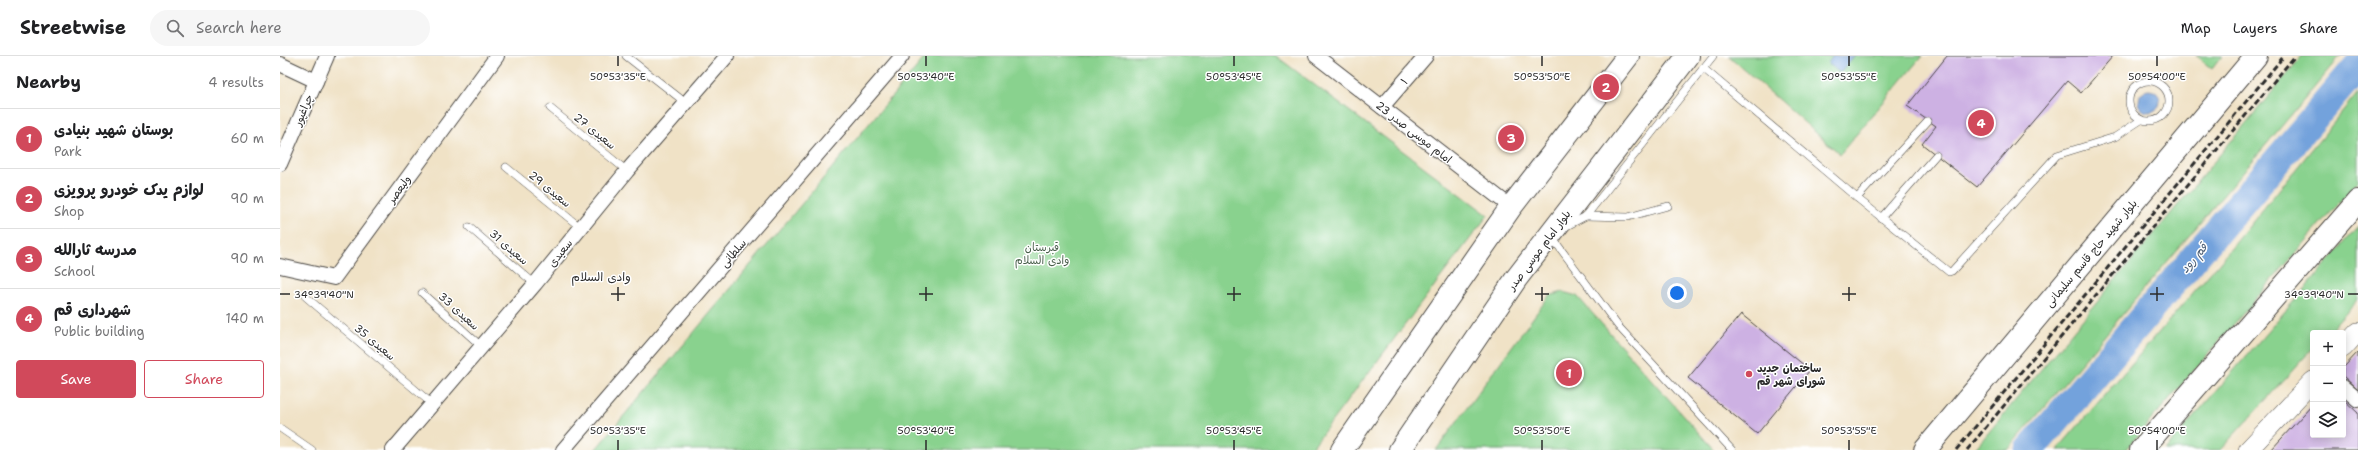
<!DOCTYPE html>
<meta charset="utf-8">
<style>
body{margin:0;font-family:"Shantell Sans","Playpen Sans Arabic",sans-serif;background:#f6f6f6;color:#202124}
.controls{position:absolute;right:12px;bottom:12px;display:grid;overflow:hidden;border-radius:4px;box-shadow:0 2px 10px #0003}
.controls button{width:36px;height:36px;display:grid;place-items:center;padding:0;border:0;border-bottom:1px solid #e0e0e0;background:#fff;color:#202124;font:20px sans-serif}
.you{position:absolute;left:1397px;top:237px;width:14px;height:14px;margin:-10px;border:3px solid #fff;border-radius:50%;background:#1a73e8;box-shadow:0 0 0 6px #1a73e833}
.badge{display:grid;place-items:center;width:26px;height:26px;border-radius:50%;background:#d1495b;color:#fff;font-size:13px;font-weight:700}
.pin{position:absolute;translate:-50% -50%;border:2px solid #fff;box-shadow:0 1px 4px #0006}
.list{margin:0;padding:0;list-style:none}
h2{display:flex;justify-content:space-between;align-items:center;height:52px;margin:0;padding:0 16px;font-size:17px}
h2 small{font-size:13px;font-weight:400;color:#757577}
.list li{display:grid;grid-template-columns:26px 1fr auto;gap:12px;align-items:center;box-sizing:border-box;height:60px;padding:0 16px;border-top:1px solid #e0e0e0}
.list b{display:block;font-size:15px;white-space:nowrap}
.list p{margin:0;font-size:13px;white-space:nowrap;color:#757577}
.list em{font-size:13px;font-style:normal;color:#757577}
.actions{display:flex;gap:8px;padding:12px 16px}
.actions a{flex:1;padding:9px 0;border:1px solid #d1495b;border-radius:4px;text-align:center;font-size:14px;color:#d1495b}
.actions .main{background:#d1495b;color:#fff}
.icon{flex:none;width:22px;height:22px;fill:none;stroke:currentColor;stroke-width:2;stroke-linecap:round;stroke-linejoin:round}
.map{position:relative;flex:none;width:2078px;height:394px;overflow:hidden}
header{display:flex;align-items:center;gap:24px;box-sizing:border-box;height:56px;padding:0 20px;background:#fff;border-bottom:1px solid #e0e0e0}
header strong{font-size:19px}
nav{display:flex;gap:22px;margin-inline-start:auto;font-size:14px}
.search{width:280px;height:36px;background:#f6f6f6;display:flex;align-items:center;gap:10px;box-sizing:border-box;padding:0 14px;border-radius:22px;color:#757577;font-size:15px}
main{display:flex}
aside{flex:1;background:#fff}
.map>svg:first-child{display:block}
.green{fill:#89d28e;stroke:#5a7e5c}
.water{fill:#73a2dc;stroke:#4f6684}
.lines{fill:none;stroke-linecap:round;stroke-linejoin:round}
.river{stroke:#73a2dc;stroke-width:29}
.building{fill:#cdb1e3}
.lane-casing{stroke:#494642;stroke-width:8}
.street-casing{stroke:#494642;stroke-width:16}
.secondary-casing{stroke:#494642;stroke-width:20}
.primary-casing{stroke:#494642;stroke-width:24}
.lane{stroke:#fff;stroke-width:7}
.street{stroke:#fff;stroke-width:14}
.secondary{stroke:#fff;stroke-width:19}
.primary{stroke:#fff;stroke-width:22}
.rail{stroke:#2b2b2b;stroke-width:3;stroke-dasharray:6 3;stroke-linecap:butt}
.ticks{fill:none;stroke:#2b2b2b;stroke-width:1.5}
.poi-dot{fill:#d1495b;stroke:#fff;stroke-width:1.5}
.labels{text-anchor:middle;stroke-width:3;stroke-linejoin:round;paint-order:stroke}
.street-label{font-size:11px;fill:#2b2b2b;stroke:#fff}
.park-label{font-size:11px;fill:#475d49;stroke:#fff}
.poi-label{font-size:11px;font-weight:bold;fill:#2b2b2b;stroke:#fff;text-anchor:start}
.water-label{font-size:12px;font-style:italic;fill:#485b72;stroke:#fff}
.neighbourhood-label{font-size:12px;fill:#2b2b2b;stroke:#fff}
.ticks-label{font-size:10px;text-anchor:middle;fill:#2b2b2b;stroke:#fff;stroke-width:3;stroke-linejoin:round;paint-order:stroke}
</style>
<header>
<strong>Streetwise</strong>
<div class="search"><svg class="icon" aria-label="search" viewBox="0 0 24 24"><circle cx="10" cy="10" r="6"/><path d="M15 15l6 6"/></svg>Search here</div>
<nav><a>Map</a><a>Layers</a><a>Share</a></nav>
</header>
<main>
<aside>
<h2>Nearby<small>4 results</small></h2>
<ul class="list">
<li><span class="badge">1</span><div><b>بوستان شهید بنیادی</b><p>Park</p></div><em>60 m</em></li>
<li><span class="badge">2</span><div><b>لوازم یدک خودرو پرویزی</b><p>Shop</p></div><em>90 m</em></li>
<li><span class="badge">3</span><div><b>مدرسه ثارالله</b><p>School</p></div><em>90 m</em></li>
<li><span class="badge">4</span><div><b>شهرداری قم</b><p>Public building</p></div><em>140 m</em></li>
</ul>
<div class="actions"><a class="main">Save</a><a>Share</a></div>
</aside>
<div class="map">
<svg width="2078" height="394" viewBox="0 0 2078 394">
<rect width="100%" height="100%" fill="#fff"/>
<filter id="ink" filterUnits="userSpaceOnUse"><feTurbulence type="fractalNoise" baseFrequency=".025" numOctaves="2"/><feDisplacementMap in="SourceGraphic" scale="8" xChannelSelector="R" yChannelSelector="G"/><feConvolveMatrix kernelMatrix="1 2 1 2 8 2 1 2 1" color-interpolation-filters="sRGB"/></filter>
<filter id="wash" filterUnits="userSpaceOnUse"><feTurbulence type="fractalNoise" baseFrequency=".012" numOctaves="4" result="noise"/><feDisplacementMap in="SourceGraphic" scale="16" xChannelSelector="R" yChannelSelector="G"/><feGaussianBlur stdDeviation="0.9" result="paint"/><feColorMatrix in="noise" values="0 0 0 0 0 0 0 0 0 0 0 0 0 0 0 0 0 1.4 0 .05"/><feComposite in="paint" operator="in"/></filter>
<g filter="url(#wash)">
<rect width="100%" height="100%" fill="#f0e2c6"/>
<!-- green -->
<g class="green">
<path d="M646 0H996L1208 159 1030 394H315Z"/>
<path d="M1449 0H1642L1560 98Z"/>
<path d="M1916 0H1942L1932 13Z"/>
<path d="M2022 0H2061L1728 394H1694Z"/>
<path d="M2078 37V125L1845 394H1777L1944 201Z"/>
<path d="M2078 171V243L2047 277H2033V292L1940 394H1885Z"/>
<path d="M1283 236 1297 240 1434 394H1156L1269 240Z"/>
</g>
<!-- water -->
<g class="water">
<path d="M1553 0H1575L1560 17 1548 7Z"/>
<circle cx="1869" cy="45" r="11"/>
</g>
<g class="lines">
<!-- river -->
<path class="river" d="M1750 394 2078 10"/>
</g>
<g id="blocks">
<!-- building -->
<g class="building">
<path d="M1667 0H1833L1801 37 1787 25 1697 131 1642 88 1656 70 1627 50Z"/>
<path d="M1461 258 1530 314 1477 378 1408 322Z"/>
<path d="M2078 296V334L2063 320V312Z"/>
<path d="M2063 343 2078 357V394H1991L2033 348V379H2063Z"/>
</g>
</g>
</g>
<g filter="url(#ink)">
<use href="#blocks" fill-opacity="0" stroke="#494642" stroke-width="1"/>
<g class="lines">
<!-- lane casing -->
<g class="lane-casing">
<g id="lane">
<path d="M346 0 406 47"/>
<path d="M1423 12 1577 142 1669 216 1672 215 1777 99 1835 81 1861 64"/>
<circle cx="1869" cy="45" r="20"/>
<path d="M270 52 347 115"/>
<path d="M226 111 300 171"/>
<path d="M1577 142 1648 65"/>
<path d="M1306 160 1348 161 1388 150"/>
<path d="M1601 162 1656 99"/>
<path d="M189 171 255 228"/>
<path d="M1285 171 1306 160 1433 0"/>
<path d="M1271 180 1338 270 1452 394"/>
<path d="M142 237 201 290"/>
<path d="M26 241 151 347"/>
<path d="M0 372 32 394"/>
</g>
</g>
<!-- street casing -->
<g class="street-casing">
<g id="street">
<path d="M1036 0 1231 151"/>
<path d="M0 8 36 25"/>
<path d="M1102 51 1146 0"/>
<path d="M0 108 47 0"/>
<path d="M0 210 54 222 217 0"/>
<path d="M2063 331 2078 344"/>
<path d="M113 394 255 228 347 115 447 0"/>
<path d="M283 394 622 0"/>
</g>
</g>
<!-- secondary casing -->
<g class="secondary-casing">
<g id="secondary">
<path d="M2063 292 2078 276"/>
<path d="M1968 394 2033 325"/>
</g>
</g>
<!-- primary casing -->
<g class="primary-casing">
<g id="primary">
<path d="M1062 394 1231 151 1348 0"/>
<path d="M1120 394 1236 223 1408 0"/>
<path d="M1645 394 1976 0"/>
<path d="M1861 394 2078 145"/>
</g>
</g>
<!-- lane -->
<use href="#lane" class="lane"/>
<!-- street -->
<use href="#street" class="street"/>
<!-- secondary -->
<use href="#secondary" class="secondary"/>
<!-- primary -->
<use href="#primary" class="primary"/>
<!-- rail -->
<g class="rail">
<path d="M1676 394 2004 0"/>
<path d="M1687 394 2015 0"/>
</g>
</g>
</g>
<!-- ticks -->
<path class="ticks" d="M338 0V10M646 0V10M954 0V10M1262 0V10M1569 0V10M1877 0V10M338 231V245M646 231V245M954 231V245M1262 231V245M1569 231V245M1877 231V245M0 238H10M331 238H345M639 238H653M947 238H961M1255 238H1269M1562 238H1576M1870 238H1884M2068 238H2078M338 384V394M646 384V394M954 384V394M1262 384V394M1569 384V394M1877 384V394"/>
<!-- markers -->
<circle class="poi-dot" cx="1469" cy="318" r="4"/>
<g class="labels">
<!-- street labels -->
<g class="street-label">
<text transform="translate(1124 25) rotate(-49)" y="4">۱</text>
<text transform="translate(23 54) rotate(-67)" y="4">چراغپور</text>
<text transform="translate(315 75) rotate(39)" y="4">سعیدی 27</text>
<text transform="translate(1134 76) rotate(38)" y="4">امام موسی صدر 23</text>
<text transform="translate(119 133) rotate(-54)" y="4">ولیعصر</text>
<text transform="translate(270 133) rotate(39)" y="4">سعیدی 29</text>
<text transform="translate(229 191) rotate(41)" y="4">سعیدی 31</text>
<text transform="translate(1259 194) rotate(-53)" y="4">بلوار امام موسی صدر</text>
<text transform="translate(280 197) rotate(-52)" y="4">سعیدی</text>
<text transform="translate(453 197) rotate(-49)" y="4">سلطانی</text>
<text transform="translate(1811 197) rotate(-50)" y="4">بلوار شهید حاج قاسم سلیمانی</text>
<text transform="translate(179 255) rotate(42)" y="4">سعیدی 33</text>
<text transform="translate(95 286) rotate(40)" y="4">سعیدی 35</text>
</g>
<!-- park labels -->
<g class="park-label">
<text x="762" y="195">قبرستان<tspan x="762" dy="13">وادی السلام</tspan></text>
</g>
<!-- poi labels -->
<g class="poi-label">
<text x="1477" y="316">ساختمان جدید<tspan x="1477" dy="13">شورای شهر قم</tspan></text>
</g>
<!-- water labels -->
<g class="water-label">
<text transform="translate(1914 202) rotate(-50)" y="4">قم رود</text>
</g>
<!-- neighbourhood labels -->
<g class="neighbourhood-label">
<text x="321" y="225">وادی السلام</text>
</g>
</g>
<g class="ticks-label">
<text x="338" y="24">50°53'35"E</text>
<text x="646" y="24">50°53'40"E</text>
<text x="954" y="24">50°53'45"E</text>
<text x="1262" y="24">50°53'50"E</text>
<text x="1569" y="24">50°53'55"E</text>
<text x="1877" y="24">50°54'00"E</text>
<text x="44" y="242">34°39'40"N</text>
<text x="2034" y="242">34°39'40"N</text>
<text x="338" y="378">50°53'35"E</text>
<text x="646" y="378">50°53'40"E</text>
<text x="954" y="378">50°53'45"E</text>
<text x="1262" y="378">50°53'50"E</text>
<text x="1569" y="378">50°53'55"E</text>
<text x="1877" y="378">50°54'00"E</text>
</g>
</svg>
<div class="controls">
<button>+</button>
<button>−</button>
<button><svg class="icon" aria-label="layers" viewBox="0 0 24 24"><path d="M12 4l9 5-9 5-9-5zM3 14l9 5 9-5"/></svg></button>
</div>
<div class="you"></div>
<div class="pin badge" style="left:1289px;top:317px">1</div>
<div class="pin badge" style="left:1326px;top:31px">2</div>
<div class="pin badge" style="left:1231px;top:82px">3</div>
<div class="pin badge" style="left:1701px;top:67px">4</div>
</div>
</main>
